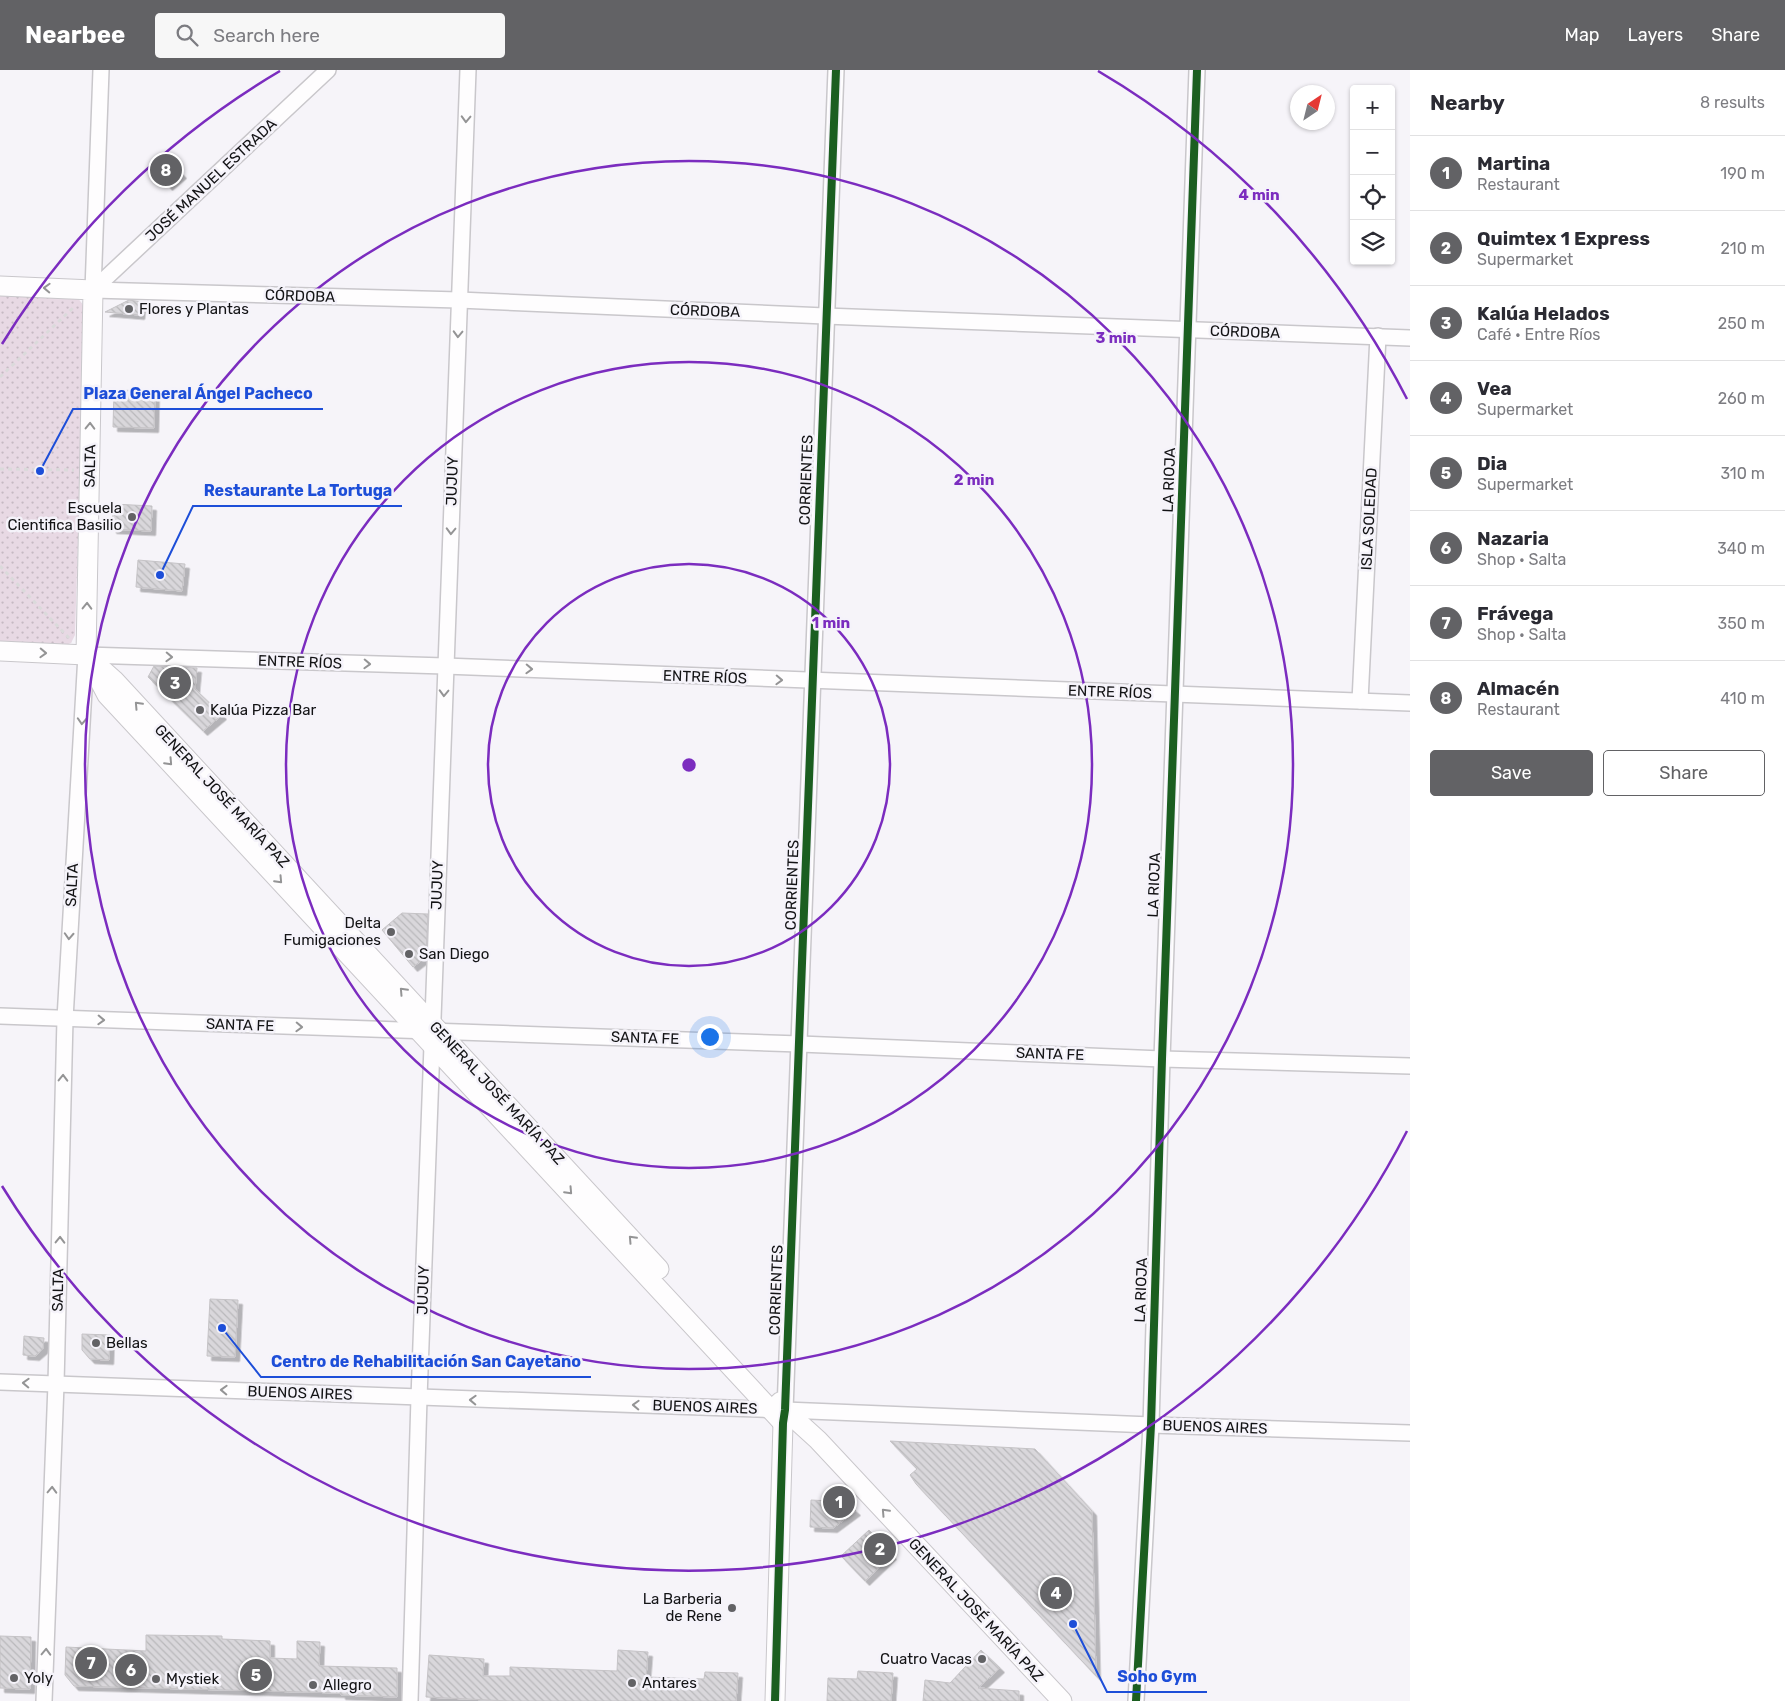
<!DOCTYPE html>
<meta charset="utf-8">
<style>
body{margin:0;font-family:Rubik,sans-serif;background:#f7f7f7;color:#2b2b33}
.controls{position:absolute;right:15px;top:15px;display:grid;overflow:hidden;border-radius:5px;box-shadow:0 1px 4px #0004}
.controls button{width:45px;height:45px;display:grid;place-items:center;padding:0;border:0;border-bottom:1px solid #e1e1e2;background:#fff;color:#2b2b33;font:25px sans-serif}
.compass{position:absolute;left:1290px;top:15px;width:45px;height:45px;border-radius:50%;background:#fff;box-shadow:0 1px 4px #0004;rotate:35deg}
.you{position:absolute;left:709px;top:966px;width:18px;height:18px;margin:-12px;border:4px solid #fff;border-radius:50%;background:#1a73e8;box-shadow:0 0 0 8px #1a73e833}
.badge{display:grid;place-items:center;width:32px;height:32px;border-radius:50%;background:#626265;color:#fff;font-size:16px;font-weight:700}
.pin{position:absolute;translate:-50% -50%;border:2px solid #fff;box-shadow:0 1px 5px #0006}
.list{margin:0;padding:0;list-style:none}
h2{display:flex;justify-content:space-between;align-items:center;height:65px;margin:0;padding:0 20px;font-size:21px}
h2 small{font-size:16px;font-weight:400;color:#7c7c81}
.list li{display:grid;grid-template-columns:32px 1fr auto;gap:15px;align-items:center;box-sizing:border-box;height:75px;padding:0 20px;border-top:1px solid #e1e1e2}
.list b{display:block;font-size:19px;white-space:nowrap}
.list p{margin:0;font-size:16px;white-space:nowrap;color:#7c7c81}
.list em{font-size:16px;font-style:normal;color:#7c7c81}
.actions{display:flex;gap:10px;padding:15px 20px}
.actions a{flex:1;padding:11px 0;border:1px solid #626265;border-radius:5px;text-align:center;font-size:18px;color:#626265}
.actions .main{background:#626265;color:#fff}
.icon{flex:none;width:28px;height:28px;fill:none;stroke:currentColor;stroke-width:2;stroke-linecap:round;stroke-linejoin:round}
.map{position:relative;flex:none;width:1410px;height:1631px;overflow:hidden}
header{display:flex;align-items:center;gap:30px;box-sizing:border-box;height:70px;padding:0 25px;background:#626265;color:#fff}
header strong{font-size:24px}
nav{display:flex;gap:28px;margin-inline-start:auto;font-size:18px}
.search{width:350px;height:45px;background:#f7f7f7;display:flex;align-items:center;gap:12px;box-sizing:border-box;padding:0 18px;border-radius:5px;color:#7c7c81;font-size:19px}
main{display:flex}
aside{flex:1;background:#fff}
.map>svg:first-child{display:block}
.grass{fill:url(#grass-dots)}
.building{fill:url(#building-back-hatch);stroke:#c5c3c6;filter:url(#shadow)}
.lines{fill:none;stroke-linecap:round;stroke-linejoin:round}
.minor-casing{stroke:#c9c7cb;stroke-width:18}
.tertiary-casing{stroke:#c9c7cb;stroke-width:21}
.path{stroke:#dbdadb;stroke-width:3;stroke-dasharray:4 4;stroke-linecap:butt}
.minor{stroke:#fefdfe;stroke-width:15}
.tertiary{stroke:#fefdfe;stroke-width:19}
.cycleway-casing{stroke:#f5f3fa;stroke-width:11}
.cycleway{stroke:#1b5e20;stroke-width:8}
.oneway{stroke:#949495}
.ring{fill:none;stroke:#7b2cbf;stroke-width:2.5}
.poi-dot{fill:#626265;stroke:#f5f3fa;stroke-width:2}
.labels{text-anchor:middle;stroke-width:5;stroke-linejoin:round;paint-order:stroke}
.street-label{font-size:15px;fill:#131315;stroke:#f5f3fa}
.poi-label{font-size:15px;fill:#131315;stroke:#f5f3fa;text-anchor:start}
.centre{fill:#7b2cbf;stroke:#f5f3fa;stroke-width:2.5}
.ring-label{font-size:15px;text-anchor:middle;font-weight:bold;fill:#7b2cbf;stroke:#f5f3fa;stroke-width:5;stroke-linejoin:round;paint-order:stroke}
.leader{fill:none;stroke:#1d4ed8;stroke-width:2}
.callout-dot{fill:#1d4ed8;stroke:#f5f3fa;stroke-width:2}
.callout-label{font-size:16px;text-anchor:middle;font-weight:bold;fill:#1d4ed8;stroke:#f5f3fa;stroke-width:5;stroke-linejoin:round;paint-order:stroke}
</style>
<header>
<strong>Nearbee</strong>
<div class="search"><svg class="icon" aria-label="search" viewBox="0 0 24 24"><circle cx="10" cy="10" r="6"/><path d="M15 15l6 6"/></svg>Search here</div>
<nav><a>Map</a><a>Layers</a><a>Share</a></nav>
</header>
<main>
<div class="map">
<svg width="1410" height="1631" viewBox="0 0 1410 1631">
<defs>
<pattern id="grass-dots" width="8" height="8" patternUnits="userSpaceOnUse" patternTransform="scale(1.25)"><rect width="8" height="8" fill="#e8d9e4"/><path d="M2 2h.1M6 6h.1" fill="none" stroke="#c6b9c3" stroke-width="1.8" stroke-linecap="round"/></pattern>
<pattern id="building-back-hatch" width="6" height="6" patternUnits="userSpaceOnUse" patternTransform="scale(1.25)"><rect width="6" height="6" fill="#d9d7db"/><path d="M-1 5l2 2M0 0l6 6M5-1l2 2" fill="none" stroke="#b9b8bb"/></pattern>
<filter id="shadow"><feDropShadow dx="4.5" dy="4.5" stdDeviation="0" flood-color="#0004"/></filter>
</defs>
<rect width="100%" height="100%" fill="#f6f4f9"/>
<!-- grass -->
<path class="grass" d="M0 224 78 228 85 238 75 565 71 573 63 576 0 573Z"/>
<!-- building -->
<g class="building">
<path d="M164 84 182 104 168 116 150 96Z"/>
<path d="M129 230 142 232 140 245 105 242Z"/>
<path d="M114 320 155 321 154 358 113 357Z"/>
<path d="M113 434 152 436 151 461 112 459Z"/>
<path d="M138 490 185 494 182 521 136 517Z"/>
<path d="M154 596 197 598 195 619 222 645 203 661 148 607Z"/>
<path d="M402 843 428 844 426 887 413 897 382 860Z"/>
<path d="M210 1229 238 1230 235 1287 207 1286Z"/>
<path d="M82 1264 110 1265 109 1290 90 1289 82 1280Z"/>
<path d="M24 1266 44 1268 43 1279 35 1286 23 1285Z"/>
<path d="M890 1371 1035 1379 1092 1441 1096 1606 916 1414 910 1405 917 1399Z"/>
<path d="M837 1425 856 1441 833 1458 810 1457 811 1430 830 1431Z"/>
<path d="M869 1460 892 1485 865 1511 841 1486Z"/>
<path d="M146 1565 222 1566V1569L270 1571V1588L297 1589V1571L320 1572 319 1596 397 1598V1627L341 1625V1623L74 1616 65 1605 66 1577 146 1581Z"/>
<path d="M0 1566 31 1567 30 1619 0 1618Z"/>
<path d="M618 1580 648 1582 646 1607 704 1609 705 1602 738 1603 736 1631H509L426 1627 429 1585 484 1589 483 1606H510V1597L617 1601Z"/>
<path d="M981 1580 1000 1598 978 1618 1019 1621V1631H923L925 1610 950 1613Z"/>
<path d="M858 1601 893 1603 891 1631H827L828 1608 857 1609Z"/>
</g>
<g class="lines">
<!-- minor casing -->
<g class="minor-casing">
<g id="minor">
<path d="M93 220 459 230 825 246 1410 268"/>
<path d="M93 220 328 0"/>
<path d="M93 220 101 0"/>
<path d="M1360 631 1378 266"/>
<path d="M0 946 800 974 1162 989 1410 996"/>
<path d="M0 1312 785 1340 1151 1355 1410 1363"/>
<path d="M785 1340C804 893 817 446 836 0"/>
<path d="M44 1631 56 1314 65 949 86 585 445 596 1410 633"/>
<path d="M410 1631 419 1328 468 0"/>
<path d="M1136 1631 1151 1355 1162 989 1197 0"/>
</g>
</g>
<!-- tertiary casing -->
<g class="tertiary-casing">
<g id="tertiary">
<path d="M0 216 93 220 86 585 107 625 783 1353"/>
<path d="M0 581 86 585"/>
<path d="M95 593 114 610 659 1199"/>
<path d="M780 1332 785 1340 818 1370 1062 1631"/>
<path d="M775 1631 783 1353 785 1341"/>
</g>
</g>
<!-- path -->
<g class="path">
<path d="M0 307 74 237"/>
<path d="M0 399 74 400"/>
<path d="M0 496 69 568"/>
</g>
<!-- minor -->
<use href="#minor" class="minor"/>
<!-- tertiary -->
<use href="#tertiary" class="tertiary"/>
<!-- cycleway casing -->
<g class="cycleway-casing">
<g id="cycleway">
<path d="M775 1631 783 1353 785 1340C804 893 817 446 836 0"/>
<path d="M1136 1631 1151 1355 1162 989 1197 0"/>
</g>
</g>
<!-- cycleway -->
<use href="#cycleway" class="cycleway"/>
</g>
<!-- one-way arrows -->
<defs><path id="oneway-chevron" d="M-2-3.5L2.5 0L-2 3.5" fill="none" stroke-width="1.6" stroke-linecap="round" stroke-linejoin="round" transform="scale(1.25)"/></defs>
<g class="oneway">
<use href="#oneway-chevron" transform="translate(466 49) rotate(92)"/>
<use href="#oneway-chevron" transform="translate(47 218) rotate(-178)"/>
<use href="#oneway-chevron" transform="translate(458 264) rotate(92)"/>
<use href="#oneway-chevron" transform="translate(90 356) rotate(-89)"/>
<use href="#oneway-chevron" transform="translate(451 461) rotate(92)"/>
<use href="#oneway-chevron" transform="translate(87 536) rotate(-89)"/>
<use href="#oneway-chevron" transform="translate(43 583) rotate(2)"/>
<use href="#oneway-chevron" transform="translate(169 587) rotate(2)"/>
<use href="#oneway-chevron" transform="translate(367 594) rotate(2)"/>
<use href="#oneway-chevron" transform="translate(529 599) rotate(2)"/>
<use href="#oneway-chevron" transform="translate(779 610) rotate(2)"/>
<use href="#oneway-chevron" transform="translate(444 623) rotate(92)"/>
<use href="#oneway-chevron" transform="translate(138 635) rotate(-133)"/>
<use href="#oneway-chevron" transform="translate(82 651) rotate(93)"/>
<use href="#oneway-chevron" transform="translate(169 692) rotate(47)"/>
<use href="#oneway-chevron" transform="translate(279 810) rotate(47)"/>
<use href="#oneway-chevron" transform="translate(69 866) rotate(93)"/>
<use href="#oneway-chevron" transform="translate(403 921) rotate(-133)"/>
<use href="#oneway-chevron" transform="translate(101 950) rotate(2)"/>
<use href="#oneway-chevron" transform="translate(299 957) rotate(2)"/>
<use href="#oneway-chevron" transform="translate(63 1008) rotate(-89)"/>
<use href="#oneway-chevron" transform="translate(569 1121) rotate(47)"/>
<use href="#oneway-chevron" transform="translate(632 1169) rotate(-133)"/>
<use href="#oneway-chevron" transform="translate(60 1170) rotate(-89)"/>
<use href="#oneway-chevron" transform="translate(26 1313) rotate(-178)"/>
<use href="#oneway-chevron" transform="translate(224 1320) rotate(-178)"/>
<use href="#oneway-chevron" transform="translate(473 1330) rotate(-178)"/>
<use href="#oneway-chevron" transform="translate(636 1335) rotate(-178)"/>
<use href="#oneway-chevron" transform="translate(52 1420) rotate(-88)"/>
<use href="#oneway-chevron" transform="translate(885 1442) rotate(-133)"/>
<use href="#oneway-chevron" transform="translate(46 1582) rotate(-88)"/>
</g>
<!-- distance rings -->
<g class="ring">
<circle cx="689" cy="695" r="201"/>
<circle cx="689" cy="695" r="403"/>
<circle cx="689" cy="695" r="604"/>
<path d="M1407 1061A806 806 0 0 1 2 1116M2 274A806 806 0 0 1 280 1M1098 1A806 806 0 0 1 1407 329"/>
</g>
<!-- markers -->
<g class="poi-dot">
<circle cx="129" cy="239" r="5"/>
<circle cx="132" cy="447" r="5"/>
<circle cx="200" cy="640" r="5"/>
<circle cx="391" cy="862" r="5"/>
<circle cx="409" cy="884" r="5"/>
<circle cx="96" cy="1273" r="5"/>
<circle cx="732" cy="1538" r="5"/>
<circle cx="982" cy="1589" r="5"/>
<circle cx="14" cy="1608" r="5"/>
<circle cx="156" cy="1609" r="5"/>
<circle cx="632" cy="1613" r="5"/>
<circle cx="313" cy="1615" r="5"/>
</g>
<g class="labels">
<!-- street labels -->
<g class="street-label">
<text transform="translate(211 110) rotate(-43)" y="5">JOSÉ MANUEL ESTRADA</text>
<text transform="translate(300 226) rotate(2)" y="5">CÓRDOBA</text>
<text transform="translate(705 241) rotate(2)" y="5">CÓRDOBA</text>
<text transform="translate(1245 262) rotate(2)" y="5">CÓRDOBA</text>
<text transform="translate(90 396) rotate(-89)" y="5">SALTA</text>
<text transform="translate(806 410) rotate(-88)" y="5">CORRIENTES</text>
<text transform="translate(1169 410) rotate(-88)" y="5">LA RIOJA</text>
<text transform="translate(452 411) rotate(-88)" y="5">JUJUY</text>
<text transform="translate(1369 449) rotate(-87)" y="5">ISLA SOLEDAD</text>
<text transform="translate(300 592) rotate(2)" y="5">ENTRE RÍOS</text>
<text transform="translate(705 607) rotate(2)" y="5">ENTRE RÍOS</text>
<text transform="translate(1110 622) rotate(2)" y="5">ENTRE RÍOS</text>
<text transform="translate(222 726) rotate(47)" y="5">GENERAL JOSÉ MARÍA PAZ</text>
<text transform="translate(72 815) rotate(-87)" y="5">SALTA</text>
<text transform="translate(437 815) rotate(-88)" y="5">JUJUY</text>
<text transform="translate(792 815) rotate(-88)" y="5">CORRIENTES</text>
<text transform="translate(1154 815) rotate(-88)" y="5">LA RIOJA</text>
<text transform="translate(240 955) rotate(2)" y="5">SANTA FE</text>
<text transform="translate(645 968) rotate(2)" y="5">SANTA FE</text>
<text transform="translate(1050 984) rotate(2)" y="5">SANTA FE</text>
<text transform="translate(497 1023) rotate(47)" y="5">GENERAL JOSÉ MARÍA PAZ</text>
<text transform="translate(58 1220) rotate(-89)" y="5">SALTA</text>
<text transform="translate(423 1220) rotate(-88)" y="5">JUJUY</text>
<text transform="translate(776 1220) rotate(-88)" y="5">CORRIENTES</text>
<text transform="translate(1141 1220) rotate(-88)" y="5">LA RIOJA</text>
<text transform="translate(300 1323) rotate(2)" y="5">BUENOS AIRES</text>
<text transform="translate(705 1337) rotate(2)" y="5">BUENOS AIRES</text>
<text transform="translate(1215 1357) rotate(2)" y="5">BUENOS AIRES</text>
<text transform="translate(976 1540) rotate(47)" y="5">GENERAL JOSÉ MARÍA PAZ</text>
</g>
<!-- poi labels -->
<g class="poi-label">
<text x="139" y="244">Flores y Plantas</text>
<text x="122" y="443" text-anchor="end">Escuela<tspan x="122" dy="17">Cientifica Basilio</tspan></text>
<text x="210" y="645">Kalúa Pizza Bar</text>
<text x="381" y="858" text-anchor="end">Delta<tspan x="381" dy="17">Fumigaciones</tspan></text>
<text x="419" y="889">San Diego</text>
<text x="106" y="1278">Bellas</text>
<text x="722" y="1534" text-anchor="end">La Barberia<tspan x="722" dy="17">de Rene</tspan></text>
<text x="972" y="1594" text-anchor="end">Cuatro Vacas</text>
<text x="24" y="1613">Yoly</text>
<text x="166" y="1614">Mystiek</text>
<text x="642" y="1618">Antares</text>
<text x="323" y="1620">Allegro</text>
</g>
</g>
<circle cx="689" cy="695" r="8" class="centre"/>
<g class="ring-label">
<text x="1259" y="130">4 min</text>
<text x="1116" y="273">3 min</text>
<text x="974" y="415">2 min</text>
<text x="831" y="558">1 min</text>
</g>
<!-- callouts -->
<path class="leader" d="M40 401L73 339H323M160 505L193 436H402M222 1258L261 1307H591M1073 1554L1107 1622H1207"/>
<g class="callout-dot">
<circle cx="40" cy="401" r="5"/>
<circle cx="160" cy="505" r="5"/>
<circle cx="222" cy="1258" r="5"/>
<circle cx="1073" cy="1554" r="5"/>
</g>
<g class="callout-label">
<text x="198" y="329">Plaza General Ángel Pacheco</text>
<text x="298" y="426">Restaurante La Tortuga</text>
<text x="426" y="1297">Centro de Rehabilitación San Cayetano</text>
<text x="1157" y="1612">Soho Gym</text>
</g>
</svg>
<div class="controls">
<button>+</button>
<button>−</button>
<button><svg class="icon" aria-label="locate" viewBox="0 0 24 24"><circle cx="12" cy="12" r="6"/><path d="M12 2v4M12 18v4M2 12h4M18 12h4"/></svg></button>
<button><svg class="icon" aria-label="layers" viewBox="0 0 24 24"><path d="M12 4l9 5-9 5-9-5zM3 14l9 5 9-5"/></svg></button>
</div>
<svg class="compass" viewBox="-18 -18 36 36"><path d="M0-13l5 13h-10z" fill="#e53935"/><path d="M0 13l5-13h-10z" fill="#7c7c81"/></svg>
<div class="you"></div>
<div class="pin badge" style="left:839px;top:1432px">1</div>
<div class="pin badge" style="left:880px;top:1479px">2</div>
<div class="pin badge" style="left:175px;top:613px">3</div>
<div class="pin badge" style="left:1056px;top:1523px">4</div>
<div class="pin badge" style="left:256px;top:1605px">5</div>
<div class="pin badge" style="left:131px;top:1600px">6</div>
<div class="pin badge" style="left:91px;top:1593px">7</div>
<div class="pin badge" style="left:166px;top:100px">8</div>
</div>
<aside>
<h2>Nearby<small>8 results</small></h2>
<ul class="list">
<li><span class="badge">1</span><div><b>Martina</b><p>Restaurant</p></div><em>190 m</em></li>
<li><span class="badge">2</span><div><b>Quimtex 1 Express</b><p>Supermarket</p></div><em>210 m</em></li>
<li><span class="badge">3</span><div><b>Kalúa Helados</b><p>Café · Entre Ríos</p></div><em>250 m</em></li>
<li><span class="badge">4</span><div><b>Vea</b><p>Supermarket</p></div><em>260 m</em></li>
<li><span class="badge">5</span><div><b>Dia</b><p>Supermarket</p></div><em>310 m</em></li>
<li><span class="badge">6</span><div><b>Nazaria</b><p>Shop · Salta</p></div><em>340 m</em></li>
<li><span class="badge">7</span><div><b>Frávega</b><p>Shop · Salta</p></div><em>350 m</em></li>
<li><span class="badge">8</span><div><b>Almacén</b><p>Restaurant</p></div><em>410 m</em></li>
</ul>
<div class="actions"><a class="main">Save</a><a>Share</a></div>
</aside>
</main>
